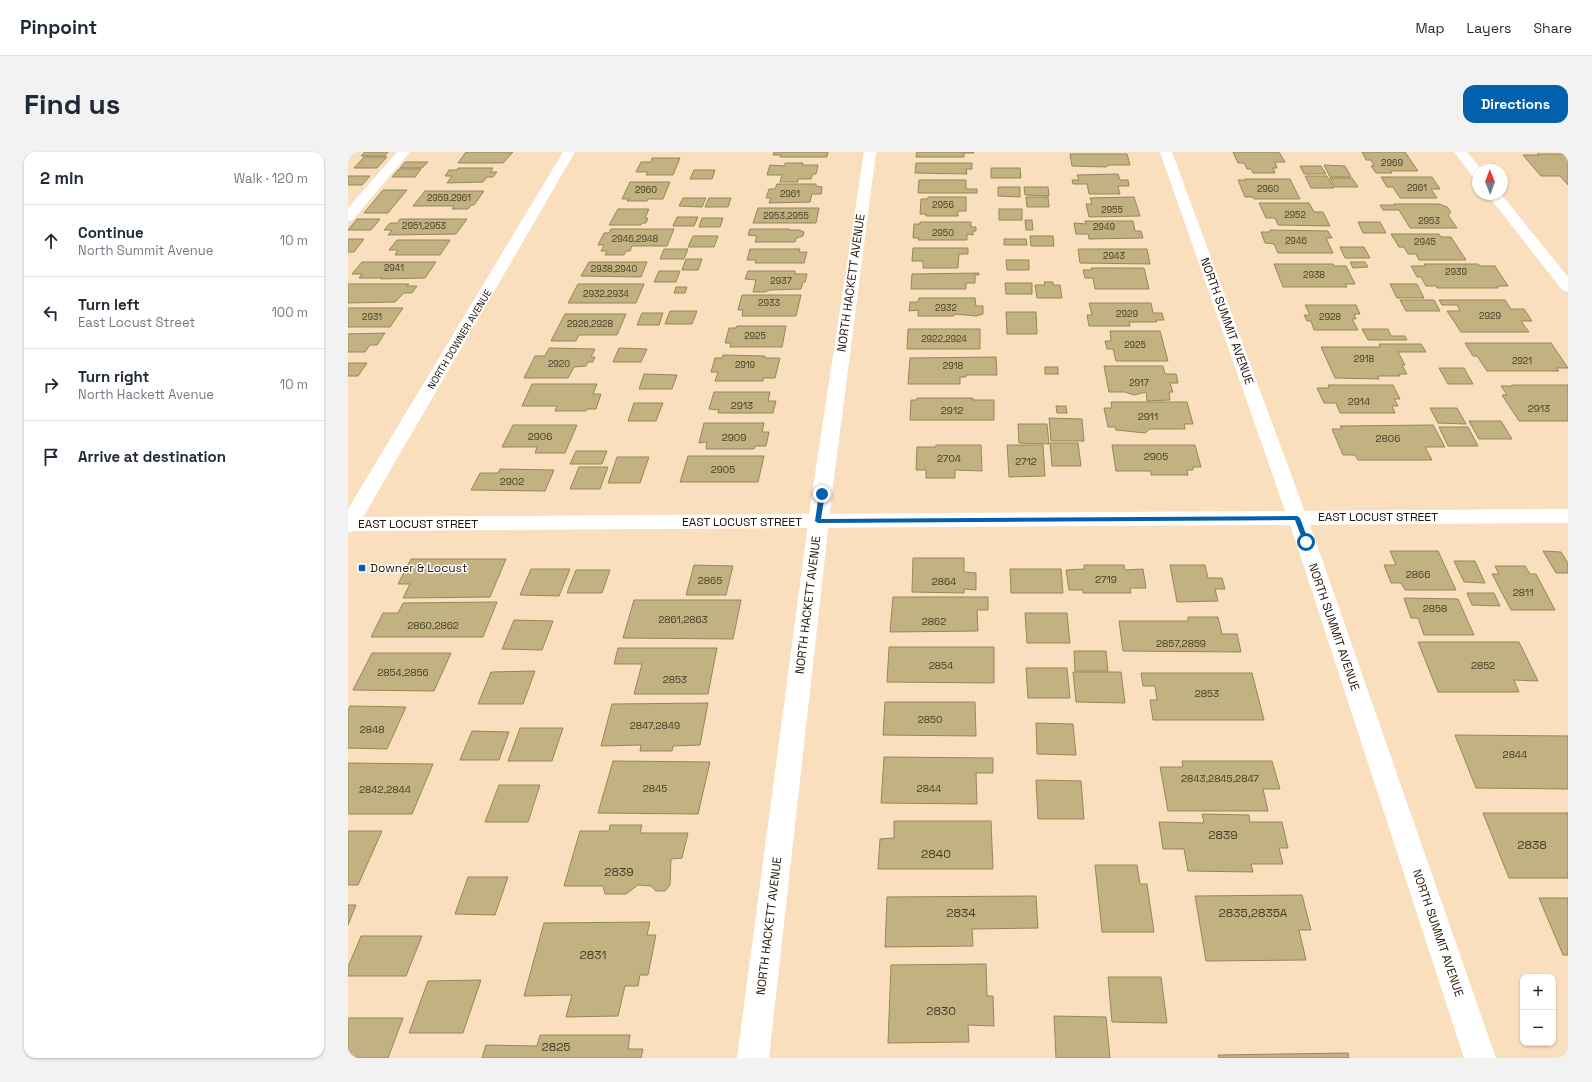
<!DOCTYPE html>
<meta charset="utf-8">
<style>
body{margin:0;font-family:"Space Grotesk",sans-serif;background:#f2f2f3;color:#1f2937}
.controls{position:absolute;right:12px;bottom:12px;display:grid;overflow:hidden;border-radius:8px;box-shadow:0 1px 3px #0004}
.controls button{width:36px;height:36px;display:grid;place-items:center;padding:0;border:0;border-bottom:1px solid #e0e1e3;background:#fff;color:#1f2937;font:20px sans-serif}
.compass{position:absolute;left:1124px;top:12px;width:36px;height:36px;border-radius:50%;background:#fff;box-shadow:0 1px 3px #0004;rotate:359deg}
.stop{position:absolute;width:12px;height:12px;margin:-9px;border:3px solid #0260ad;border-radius:50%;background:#fff}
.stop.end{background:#0260ad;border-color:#fff;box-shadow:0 1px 4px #0008}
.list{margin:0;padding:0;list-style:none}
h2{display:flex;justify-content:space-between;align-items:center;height:52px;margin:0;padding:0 16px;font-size:17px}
h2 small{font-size:13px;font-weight:400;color:#747a83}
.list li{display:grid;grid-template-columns:26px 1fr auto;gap:12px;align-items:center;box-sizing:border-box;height:72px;padding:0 16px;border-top:1px solid #e0e1e3}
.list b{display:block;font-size:15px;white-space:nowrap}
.list p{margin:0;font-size:13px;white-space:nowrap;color:#747a83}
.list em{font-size:13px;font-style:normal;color:#747a83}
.icon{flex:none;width:22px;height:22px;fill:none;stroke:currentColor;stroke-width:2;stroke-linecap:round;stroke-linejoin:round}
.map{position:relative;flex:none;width:1220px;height:906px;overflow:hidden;border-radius:12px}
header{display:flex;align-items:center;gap:24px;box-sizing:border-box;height:56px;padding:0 20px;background:#fff;border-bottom:1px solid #e0e1e3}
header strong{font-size:19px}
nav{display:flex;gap:22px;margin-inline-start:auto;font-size:14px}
.intro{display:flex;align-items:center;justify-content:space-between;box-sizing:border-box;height:96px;padding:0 24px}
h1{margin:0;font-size:28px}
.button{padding:10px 18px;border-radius:12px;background:#0260ad;color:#fff;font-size:14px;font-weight:700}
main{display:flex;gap:24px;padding:0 24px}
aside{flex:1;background:#fff;border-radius:12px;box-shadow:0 1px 3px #0004}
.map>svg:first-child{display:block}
.building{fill:#c2b282;stroke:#968758}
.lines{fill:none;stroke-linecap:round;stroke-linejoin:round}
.minor{fill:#fff;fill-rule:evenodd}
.major{fill:#fff;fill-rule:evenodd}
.route{fill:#0260ad}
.poi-dot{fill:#0260ad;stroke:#fff;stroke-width:1.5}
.labels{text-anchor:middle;stroke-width:3;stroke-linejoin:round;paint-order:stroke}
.far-number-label{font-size:9px;fill:#483c24}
.far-street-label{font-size:10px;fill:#201405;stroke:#fff}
.number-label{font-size:10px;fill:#483c24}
.street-label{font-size:12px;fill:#201405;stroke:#fff}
.poi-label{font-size:12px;fill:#201405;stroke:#fff;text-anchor:start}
.near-number-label{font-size:12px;fill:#483c24}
</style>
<header>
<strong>Pinpoint</strong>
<nav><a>Map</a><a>Layers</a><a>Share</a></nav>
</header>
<div class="intro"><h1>Find us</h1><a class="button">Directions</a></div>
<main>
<aside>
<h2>2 min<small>Walk · 120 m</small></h2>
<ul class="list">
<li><svg class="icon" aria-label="ahead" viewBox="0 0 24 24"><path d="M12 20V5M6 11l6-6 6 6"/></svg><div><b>Continue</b><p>North Summit Avenue</p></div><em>10 m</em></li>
<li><svg class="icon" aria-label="left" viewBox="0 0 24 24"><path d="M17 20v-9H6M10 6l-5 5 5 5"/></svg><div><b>Turn left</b><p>East Locust Street</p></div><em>100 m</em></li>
<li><svg class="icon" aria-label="right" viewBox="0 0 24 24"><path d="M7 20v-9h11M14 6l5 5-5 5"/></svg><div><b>Turn right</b><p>North Hackett Avenue</p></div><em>10 m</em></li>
<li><svg class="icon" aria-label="arrive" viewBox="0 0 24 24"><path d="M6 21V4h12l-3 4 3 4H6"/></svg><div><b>Arrive at destination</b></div></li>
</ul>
</aside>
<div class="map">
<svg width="1220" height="906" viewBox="0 0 1220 906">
<rect width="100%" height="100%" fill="#fadfbe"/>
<!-- building -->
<g class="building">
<path d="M17 0H40L37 4H13Z"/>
<path d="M118 0H165L155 11H110Z"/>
<path d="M426 0H480L479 5H432L433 3H425Z"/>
<path d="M569 0H625L626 1H616V5H568Z"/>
<path d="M885 0H931L937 10H927L929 16H925L927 21H905L903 17H899L896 11H890Z"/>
<path d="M1014 0H1057L1070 19H1042L1044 21H1028L1023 14H1026L1023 8H1018Z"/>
<path d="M722 2H779L782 13H761L758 15 724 14Z"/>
<path d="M1189 2H1217L1220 5V33L1212 24H1193L1175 3H1191Z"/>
<path d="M16 5H39L29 16H6Z"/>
<path d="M304 6H332L325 23H298L300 20H288L293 10H303Z"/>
<path d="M57 10H80L74 16H52Z"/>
<path d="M437 11H455L454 13H470L468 22H465L463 27H450V30H432L434 23H419L422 13 437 14Z"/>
<path d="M568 11H624V17H618L619 22 567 21Z"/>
<path d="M976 13 997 14 1003 25H982Z"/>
<path d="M952 14H973L978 22H956Z"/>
<path d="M110 16H145L142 20H149L145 25H139L135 30 99 31 104 24H97L101 18H109Z"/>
<path d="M643 16H672L673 26H643Z"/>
<path d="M51 17H73L67 25H44Z"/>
<path d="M346 18H367L364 27H342Z"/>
<path d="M770 22 772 28H780L781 34H770L772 42H741L739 32H725L724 28H731L729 23Z"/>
<path d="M0 24H22L14 33H0Z"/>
<path d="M957 24H979L986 36H963Z"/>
<path d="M1033 25H1084L1092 37H1083L1089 46H1052L1045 35H1039Z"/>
<path d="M982 26H1004L1010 35H987Z"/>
<path d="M897 27H942L952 47H906L905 45H897L890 28H898Z"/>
<path d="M571 28H618V37H629V41H570Z"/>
<path d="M282 30H322L315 47H300L299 49H279L281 47H274Z"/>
<path d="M429 32H468V34L474 35 473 42H464L462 50 421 51 423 46H418L421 37H427Z"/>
<path d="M650 35H672V45L650 44Z"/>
<path d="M676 35H700L701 44 677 43Z"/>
<path d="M35 38H59L40 61H16Z"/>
<path d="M77 39H136L126 53H123L120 57H104L106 54H65Z"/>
<path d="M580 45H618V59H610V64H578V62H572L573 47H580Z"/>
<path d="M678 45H700L701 55H679Z"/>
<path d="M786 45 792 64 741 65 738 52H744L742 46Z"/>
<path d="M335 46H358L354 55 331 54Z"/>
<path d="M361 46H383L380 55H357Z"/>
<path d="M911 51H961L966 60H975L982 74 930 73 927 66H918Z"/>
<path d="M1046 52H1091L1099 55 1103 60 1100 63 1109 76H1062L1051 58H1035L1032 53H1047Z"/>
<path d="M410 56H471L468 71H405Z"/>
<path d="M270 57H301L297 66H300L298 71H294L293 73H261Z"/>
<rect x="651" y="57" width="23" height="11"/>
<path d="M329 65H350L346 74H325Z"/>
<path d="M354 66H375L372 75H351Z"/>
<path d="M9 67H32L23 78H0Z"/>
<path d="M52 67H119L108 82 40 83 44 78H36L42 71H49Z"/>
<path d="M677 68H684L685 78H678Z"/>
<path d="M737 69H785L787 79H793L795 86 741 87 740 82H728L726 71 738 72Z"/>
<path d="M572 70H623V75H628V79H625V83L619 82V88H570L571 86H565L566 72H572Z"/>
<path d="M1010 70H1032L1038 81H1015Z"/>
<path d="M263 77H326L319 94H284L282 99H278L276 103H257L259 99H253L256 93H250L256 81H261Z"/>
<path d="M402 77H441V78H451L456 80 455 84 448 86 447 90H407L409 84 400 83Z"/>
<path d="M922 78 980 79 984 86H978L985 101H930L926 92 917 91 913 80H922Z"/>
<path d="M1043 82H1091L1093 85H1103L1118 108H1071L1068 102H1060L1056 95H1051Z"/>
<path d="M345 84H370L366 95H340Z"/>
<path d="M682 84H705L706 94H683Z"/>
<path d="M0 87H16L6 100H0Z"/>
<path d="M656 87H678L679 93H656Z"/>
<path d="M49 88H102L92 103H47L50 98H41Z"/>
<path d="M992 95H1016L1022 106H997Z"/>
<path d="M565 96H620V102H611L610 116H575V109H564Z"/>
<path d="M316 97H340L336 107H312Z"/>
<path d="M402 97H452L451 100H459L456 111H407L408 108H399Z"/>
<path d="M730 97H799L802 112 732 111Z"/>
<path d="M338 107H354L350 118H334Z"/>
<path d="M658 108H681V118H659Z"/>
<path d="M14 110H88L77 126 33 127 34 126H11L14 122H4Z"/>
<path d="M241 110H299L293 125 233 124Z"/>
<path d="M1002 110H1017L1020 115 1005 116Z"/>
<path d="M926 112H985L986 114H998L1007 132H997L999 135H935Z"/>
<path d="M1076 112H1130L1132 114H1147L1160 134H1149L1150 136H1089L1088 134H1078L1073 125H1069L1063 114H1077Z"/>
<path d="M743 116H796L801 137H747L745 126H737L735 118H744Z"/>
<path d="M311 119H332L328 130H306Z"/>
<path d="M400 119H447V122H459L457 130H455L453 137 422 138 417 140H405L408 128 397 127Z"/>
<path d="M631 121V123H627V131H618V137H563L564 122Z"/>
<path d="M696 130H705V133H712L714 146H689L687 133H697Z"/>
<path d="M657 131H684V142H658Z"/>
<path d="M0 132H61L59 134H69L64 141H56L47 150 0 151Z"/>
<path d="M230 132H296L288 151H220Z"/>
<path d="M1042 132H1069L1076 146H1049Z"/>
<path d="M328 135H339L337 141H326Z"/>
<path d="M394 143H453L448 164H394L395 158H390Z"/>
<path d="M571 146H627L628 154H635V162L628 164 607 162 606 164H570V158L561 159 562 150H570Z"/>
<path d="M1052 148H1086L1092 159H1058Z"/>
<path d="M1091 148H1157L1163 157H1176L1184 169H1173L1181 180H1113L1099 159H1112L1109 153H1094Z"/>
<path d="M741 151H803L805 161H814L816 168H808L809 170H781L782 174H741L739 163H744Z"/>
<path d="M957 153H1008L1012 162H1006L1008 167H1004L1010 178H966L963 169H959L956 163H962Z"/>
<path d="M0 156H55L42 175H0Z"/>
<path d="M322 159H349L344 172H317Z"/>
<path d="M658 160H688L689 182H659Z"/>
<path d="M294 161H315L311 173H289Z"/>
<path d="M217 162H278L269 183H231L228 189H203Z"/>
<path d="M389 174H438L434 195H382L383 191H377L381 176H388Z"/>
<path d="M560 177H632V197H559Z"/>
<path d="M1014 177H1040L1043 184H1057L1059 188H1020Z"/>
<path d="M762 179H812L820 209H768L765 197H759L757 189H763Z"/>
<path d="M37 181 29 193H22L17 200H0V182Z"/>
<path d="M1117 191H1203L1220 216H1208L1211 219H1139L1129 204H1125Z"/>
<path d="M1031 192H1073L1078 200H1050L1057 213H1054L1059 222H1051L1052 224H1030L1031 227 987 226 973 195H1032Z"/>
<path d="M201 196 247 197 243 205H247L245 210H240L238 214 226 215 220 226H176L187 204H197Z"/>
<path d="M271 196 299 197 293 210H265Z"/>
<path d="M375 203 417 204V206H432L427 226H415V229H367L370 220H363L367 206H374Z"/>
<path d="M648 205 649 223H618V225H612V232H560L562 206Z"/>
<path d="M0 211H19L10 224H0Z"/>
<path d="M756 214H815L817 222H828L830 231H822L825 240H821L822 248 799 249 798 240 786 243 777 240H761Z"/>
<rect x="697" y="215" width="13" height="7"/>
<path d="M1091 216H1116L1125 232H1100Z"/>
<path d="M296 222 329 223 324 237H291Z"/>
<path d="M184 232H249L245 242H253L248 257H239L238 259H207L209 254H174Z"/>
<path d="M980 233H1045L1052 247H1046L1050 254H1044L1047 261H992L988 251H976L969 236H981Z"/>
<path d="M1164 233H1220V269H1171L1154 243H1159L1153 234H1164Z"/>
<path d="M366 240H422L420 249H428L425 261H370L371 258 361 257Z"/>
<path d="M569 246H625V248H646V268H562L563 248H569Z"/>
<path d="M763 250H839L845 272H836L837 277H802L797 281 768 278 767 275H760L756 256H764Z"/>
<path d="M286 251H315L308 269H280Z"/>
<path d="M708 254H718L719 261H709Z"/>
<path d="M1082 256H1109L1118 272 1090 271Z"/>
<path d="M701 266 734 267 736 289H703Z"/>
<path d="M1121 269H1153L1164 287H1131Z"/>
<path d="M356 271H416L414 280H421L418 294H407L406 297H358L359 290 351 291Z"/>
<path d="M670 272H699L701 292 671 291Z"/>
<path d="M165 273H229L217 301H187L189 295H154Z"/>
<path d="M1085 273 1097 295H1077L1084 308H1010L1007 303H995L984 277H994L992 274Z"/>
<path d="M1091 275H1120L1130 294H1100Z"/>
<path d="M702 291H730L733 314H704Z"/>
<path d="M588 293H633L634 319 607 318V326H578V318H568L569 295H588Z"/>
<path d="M659 293H695L697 324 661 325Z"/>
<path d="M764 293H847L853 315H845V318H839L840 323H803V319H768Z"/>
<path d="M228 299H259L254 312H222Z"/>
<path d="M340 304H416L410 330H332Z"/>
<path d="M269 305H301L292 331H260Z"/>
<path d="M231 315H260L252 337H222Z"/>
<path d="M152 317 206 318 197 339 123 338 132 321H150Z"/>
<path d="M1042 399H1090L1108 438H1057L1053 431H1043L1036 413H1048Z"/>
<path d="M1195 399 1213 400 1220 411V421H1208Z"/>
<path d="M565 406H616V420L628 421V438L616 437V441L564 440Z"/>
<path d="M63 407H158L142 445 55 446 62 432H50Z"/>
<path d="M1106 409H1127L1137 431 1116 430Z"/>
<path d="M346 413 385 414 378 443H338Z"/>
<path d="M736 413H776L777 418 795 417 798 436H782L783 441H735V438H721L718 418 736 417Z"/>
<path d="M822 413H857L860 426H874L877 437H867L870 449 829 450Z"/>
<path d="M1147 414H1177L1182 422H1188L1207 458H1163L1144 422H1151Z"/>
<path d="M183 417H222L211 444 172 443Z"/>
<path d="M662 417H713L715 441H663Z"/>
<path d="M228 418H262L254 441H219Z"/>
<path d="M1119 441H1146L1152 454 1124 453Z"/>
<path d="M545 445H640V458H629L630 479 542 480Z"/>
<path d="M1056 446 1110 447 1126 483H1076L1070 466H1063Z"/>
<path d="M286 448H393L385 487 275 486Z"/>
<path d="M149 450 135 485H23L35 461H50L55 451Z"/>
<path d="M677 461H719L722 491H679Z"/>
<path d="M840 465H870L874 482H889L893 500 775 499 771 469H840Z"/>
<path d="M166 468 205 469 194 498 154 497Z"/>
<path d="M1070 490H1171L1190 529 1166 528 1171 540H1090Z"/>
<path d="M541 495H646V531L539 530Z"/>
<path d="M270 496H369L360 542H286L294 512H266Z"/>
<path d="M726 499H758L760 519H727Z"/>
<path d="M24 501H103L86 539 5 538Z"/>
<path d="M678 516H719L722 546H680Z"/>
<path d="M187 519 175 552H130L143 520Z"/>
<path d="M725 520H773L777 551 728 550Z"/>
<path d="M793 521H904L916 568H805L802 548H809L807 534H795Z"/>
<path d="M537 550H627L628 584 535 583Z"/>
<path d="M360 551 352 593 325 594 324 599H292L293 593 253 594 264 552Z"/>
<path d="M2 554 58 555 39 597 0 596V558Z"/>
<path d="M688 571 725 572 728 603 689 602Z"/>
<path d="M172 576H215L204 609H160Z"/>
<path d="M124 579 161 580 151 608H112Z"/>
<path d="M1107 583 1220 584V637L1128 636Z"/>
<path d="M536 605 645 606V621H628L629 652 533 651Z"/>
<path d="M265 609 362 610 350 662 250 661Z"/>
<path d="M834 609H924L932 637H915L920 659H820L812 615H835Z"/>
<path d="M0 611 85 612 64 662H0Z"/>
<path d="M688 628 733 629 736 667H690Z"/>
<path d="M151 633H192L180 670H137Z"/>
<path d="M1135 661H1220V726H1161Z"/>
<path d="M854 662 901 663 902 670H934L940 696H931L935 712H903L905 720 840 719 836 697H815L811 670 856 671Z"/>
<path d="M546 669H643L645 717H530L532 687 546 686Z"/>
<path d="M262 673H294L292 681H340L334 706 323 707 322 733 317 739H308L303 734 290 733 278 742H257L255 734H216L232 679H261Z"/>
<path d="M0 679H34L10 733H0Z"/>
<path d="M747 713H789L792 732H799L806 780H754Z"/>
<path d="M120 725H160L147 763 107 762Z"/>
<path d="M954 743 963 778H951L958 808 858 809 847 744Z"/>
<path d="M688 744 690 776 624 777 625 794 537 795 539 745Z"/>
<path d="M1191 746H1220V803H1215Z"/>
<path d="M0 753H8L0 773Z"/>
<path d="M302 770 299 783H308L300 823H292L290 834H277L270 864 218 865 224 843 176 844 196 771Z"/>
<path d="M13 784H74L58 824H0V815Z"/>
<path d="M638 812 639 844H645L646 874 620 873 621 890 540 891 543 813Z"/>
<path d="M760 825H813L819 871 764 870Z"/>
<path d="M133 828 115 881H61L80 829Z"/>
<path d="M706 864 758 865 762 906H708Z"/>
<path d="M0 866H55L40 906H0Z"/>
<path d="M192 883H282L280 897H295L293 906H134L138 893 189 894Z"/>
<path d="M1000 901 1001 906H871L870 903Z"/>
</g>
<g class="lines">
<!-- minor -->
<g class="minor">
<path d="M49 0H62L5 68 0 69V56Z"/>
<path d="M215 0H227L10 374 7 379 0 381V357Z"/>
<path d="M516 0H528L484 342 421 906H389L464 342Z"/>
<path d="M812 0H824L968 390 1148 906H1116L948 390Z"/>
<path d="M1106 0H1119L1134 18H1130V26L1125 25Z"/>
<path d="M1139 42H1153L1220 125V140L1214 138Z"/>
</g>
<!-- major -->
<path class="major" d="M1220 357V371L0 379V365Z"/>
</g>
<!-- route -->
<path class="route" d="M474 340 477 342 473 367 949 364 952 366 961 390 956 392 947 368 470 371 467 369 471 342Z"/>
<!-- markers -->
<rect class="poi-dot" x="10" y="412" width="8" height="8" rx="2"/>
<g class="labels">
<!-- far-number labels -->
<g class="far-number-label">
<text x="1044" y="14">2969</text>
<text x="1069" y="39">2961</text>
<text x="920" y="40">2960</text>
<text x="298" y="41">2960</text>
<text x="442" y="45">2961</text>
<text x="101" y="49">2959,2961</text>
<text x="595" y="56">2956</text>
<text x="764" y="61">2955</text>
<text x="947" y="66">2952</text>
<text x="438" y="67">2953,2955</text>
<text x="1081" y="72">2953</text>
<text x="76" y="77">2951,2953</text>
<text x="756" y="78">2949</text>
<text x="595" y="84">2950</text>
<text x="287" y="90">2946,2948</text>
<text x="948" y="92">2946</text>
<text x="1077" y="93">2945</text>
<text x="766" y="107">2943</text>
<text x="46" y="119">2941</text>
<text x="266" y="120">2938,2940</text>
<text x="1108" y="123">2939</text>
<text x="966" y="126">2938</text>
<text x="433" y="132">2937</text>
<text x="258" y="145">2932,2934</text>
<text x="421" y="154">2933</text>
<text x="598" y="159">2932</text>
<text x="779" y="165">2929</text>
<text x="1142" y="167">2929</text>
<text x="24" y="168">2931</text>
<text x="982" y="168">2928</text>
<text x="242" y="175">2926,2928</text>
<text x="407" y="187">2925</text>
<text x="596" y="190">2922,2924</text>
<text x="787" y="196">2925</text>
<text x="1016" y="210">2918</text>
<text x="1174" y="212">2921</text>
<text x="211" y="215">2920</text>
<text x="397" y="216">2919</text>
<text x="605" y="217">2918</text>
<text x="791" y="234">2917</text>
</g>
<!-- far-street labels -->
<g class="far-street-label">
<text transform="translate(111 187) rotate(-59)" y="4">NORTH DOWNER AVENUE</text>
</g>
<!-- number labels -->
<g class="number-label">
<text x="1011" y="253">2914</text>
<text x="394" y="257">2913</text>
<text x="1191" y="260">2913</text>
<text x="604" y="262">2912</text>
<text x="800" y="268">2911</text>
<text x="192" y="288">2906</text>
<text x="386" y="289">2909</text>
<text x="1040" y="290">2806</text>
<text x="808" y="308">2905</text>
<text x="601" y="310">2704</text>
<text x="678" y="313">2712</text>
<text x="375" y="321">2905</text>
<text x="164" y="333">2902</text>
<text x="1070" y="426">2866</text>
<text x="758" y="431">2719</text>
<text x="362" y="432">2865</text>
<text x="596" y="433">2864</text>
<text x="1175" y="444">2811</text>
<text x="1087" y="460">2858</text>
<text x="335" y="471">2861,2863</text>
<text x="586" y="473">2862</text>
<text x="85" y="477">2860,2862</text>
<text x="833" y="495">2857,2859</text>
<text x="593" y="517">2854</text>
<text x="1135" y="517">2852</text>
<text x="55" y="524">2854,2856</text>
<text x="327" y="531">2853</text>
<text x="859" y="545">2853</text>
<text x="582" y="571">2850</text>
<text x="307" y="577">2847,2849</text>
<text x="24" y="581">2848</text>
<text x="1167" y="606">2844</text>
<text x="872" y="630">2843,2845,2847</text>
<text x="307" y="640">2845</text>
<text x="581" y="640">2844</text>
<text x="37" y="641">2842,2844</text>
</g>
<!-- street labels -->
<g class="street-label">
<text transform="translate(503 131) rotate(-82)" y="4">NORTH HACKETT AVENUE</text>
<text transform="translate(879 169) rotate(70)" y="4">NORTH SUMMIT AVENUE</text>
<text x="1030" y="369">EAST LOCUST STREET</text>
<text x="394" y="374">EAST LOCUST STREET</text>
<text x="70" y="376">EAST LOCUST STREET</text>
<text transform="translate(460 453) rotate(-83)" y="4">NORTH HACKETT AVENUE</text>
<text transform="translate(986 475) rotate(71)" y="4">NORTH SUMMIT AVENUE</text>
<text transform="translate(421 774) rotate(-83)" y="4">NORTH HACKETT AVENUE</text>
<text transform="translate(1090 781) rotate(71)" y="4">NORTH SUMMIT AVENUE</text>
</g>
<!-- poi labels -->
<g class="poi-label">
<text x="22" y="420">Downer &amp; Locust</text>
</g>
<!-- near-number labels -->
<g class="near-number-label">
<text x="875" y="687">2839</text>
<text x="1184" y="697">2838</text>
<text x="588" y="706">2840</text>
<text x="271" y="724">2839</text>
<text x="613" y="765">2834</text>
<text x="905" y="765">2835,2835A</text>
<text x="245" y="807">2831</text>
<text x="593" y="863">2830</text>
<text x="208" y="899">2825</text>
</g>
</g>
</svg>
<div class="controls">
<button>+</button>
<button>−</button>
</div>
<svg class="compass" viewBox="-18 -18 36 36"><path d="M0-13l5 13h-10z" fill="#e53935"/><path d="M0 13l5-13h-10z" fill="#747a83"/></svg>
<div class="stop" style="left:958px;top:390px"></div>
<div class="stop end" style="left:474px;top:342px"></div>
</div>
</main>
